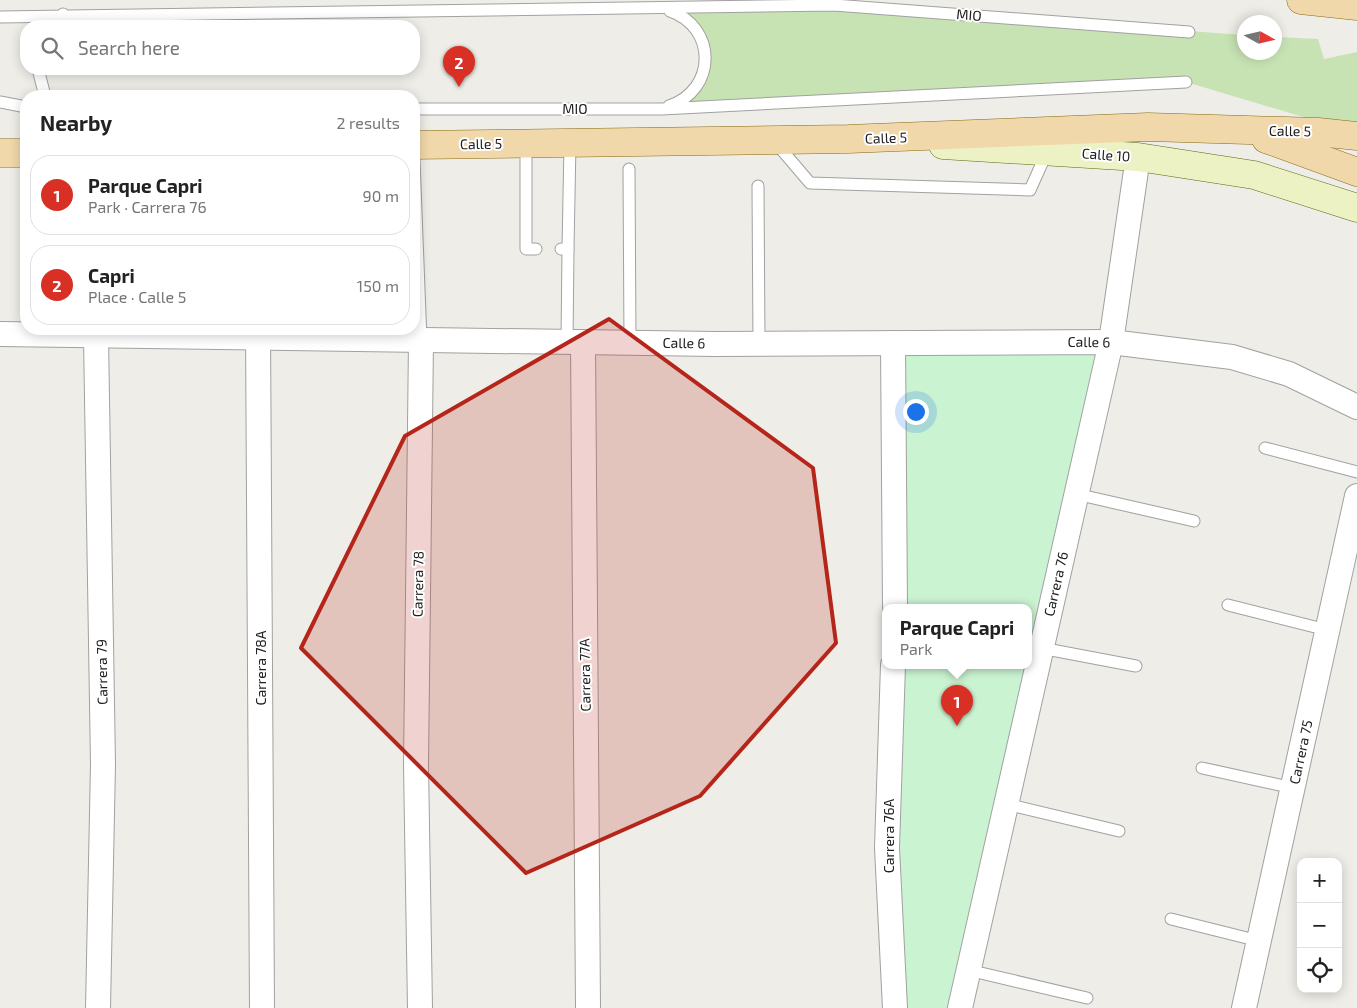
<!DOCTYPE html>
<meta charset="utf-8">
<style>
body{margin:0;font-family:"Exo 2",sans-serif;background:#f6f6f6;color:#222}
.controls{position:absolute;right:15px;bottom:15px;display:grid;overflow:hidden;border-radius:10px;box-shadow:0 2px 12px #0003}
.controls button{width:45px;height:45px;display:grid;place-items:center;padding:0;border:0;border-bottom:1px solid #e0e0e0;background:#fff;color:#222;font:25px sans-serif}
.compass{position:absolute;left:1237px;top:15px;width:45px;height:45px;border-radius:50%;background:#fff;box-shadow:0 2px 12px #0003;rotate:98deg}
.you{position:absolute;left:915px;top:411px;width:18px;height:18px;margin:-12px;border:4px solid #fff;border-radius:50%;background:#1a73e8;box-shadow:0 0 0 8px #1a73e833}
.badge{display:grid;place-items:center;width:32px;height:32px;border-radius:50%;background:#d93025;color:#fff;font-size:16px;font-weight:700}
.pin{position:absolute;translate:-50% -41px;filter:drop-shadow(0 1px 2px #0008)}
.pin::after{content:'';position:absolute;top:26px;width:18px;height:15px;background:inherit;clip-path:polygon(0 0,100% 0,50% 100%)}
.popup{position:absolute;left:882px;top:604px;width:150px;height:65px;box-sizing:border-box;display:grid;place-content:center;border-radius:10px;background:#fff;filter:drop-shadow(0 1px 4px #0005);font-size:16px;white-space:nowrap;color:#767676}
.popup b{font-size:19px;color:#222}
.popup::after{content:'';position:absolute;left:50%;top:100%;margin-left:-10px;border:10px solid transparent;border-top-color:#fff}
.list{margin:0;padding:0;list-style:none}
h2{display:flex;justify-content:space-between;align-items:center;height:65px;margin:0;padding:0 20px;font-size:21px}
h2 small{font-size:16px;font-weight:400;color:#767676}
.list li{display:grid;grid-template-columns:32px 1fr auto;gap:15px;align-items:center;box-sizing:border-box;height:80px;margin:0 10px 10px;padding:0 10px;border:1px solid #e0e0e0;border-radius:20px}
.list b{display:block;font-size:19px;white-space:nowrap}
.list p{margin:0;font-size:16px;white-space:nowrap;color:#767676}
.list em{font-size:16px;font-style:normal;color:#767676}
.icon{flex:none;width:28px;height:28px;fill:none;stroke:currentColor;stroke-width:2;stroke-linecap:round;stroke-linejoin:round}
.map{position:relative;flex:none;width:1357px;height:1008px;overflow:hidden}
.search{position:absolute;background:#fff;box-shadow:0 2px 12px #0003;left:20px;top:20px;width:400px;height:55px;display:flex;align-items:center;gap:12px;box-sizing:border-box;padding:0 18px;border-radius:20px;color:#767676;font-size:19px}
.panel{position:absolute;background:#fff;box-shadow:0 2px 12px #0003;left:20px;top:90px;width:400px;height:245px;border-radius:20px}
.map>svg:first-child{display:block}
.grass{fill:#c7e3b4}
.park{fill:#caf3d1}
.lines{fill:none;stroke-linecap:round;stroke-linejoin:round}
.lane-casing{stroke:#a1a1a1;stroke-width:13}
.street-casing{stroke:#a1a1a1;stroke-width:26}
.secondary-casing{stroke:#5a6a13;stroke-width:29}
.primary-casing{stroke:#886a13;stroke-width:29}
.lane{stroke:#fff;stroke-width:11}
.street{stroke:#fff;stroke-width:24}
.secondary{stroke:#ecf2c3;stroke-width:28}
.primary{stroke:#f1d8ab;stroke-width:28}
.marked{fill:#b62519;fill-opacity:0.2;stroke:#b62519;stroke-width:4;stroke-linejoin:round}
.labels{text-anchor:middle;stroke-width:4;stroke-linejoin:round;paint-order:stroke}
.street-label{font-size:14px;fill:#202020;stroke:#fff}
</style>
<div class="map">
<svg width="1357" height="1008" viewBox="0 0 1357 1008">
<rect width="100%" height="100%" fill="#efede7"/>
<!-- grass -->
<path class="grass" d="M834 5 1244 35V52H1274L1275 37 1318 39 1324 59 1357 52V133L1186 82 679 103 693 92 706 59 694 26 663 9Z"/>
<!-- park -->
<path class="park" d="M1111 342 960 1008H895L893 665H1028V607H895L893 343Z"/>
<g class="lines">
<!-- lane casing -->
<g class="lane-casing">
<g id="lane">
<path d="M0 17 834 5 1189 32"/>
<path d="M53 26 63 14"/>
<path d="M38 69 45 96"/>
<path d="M0 102 26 107"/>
<path d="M669 106C717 90 717 27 670 11"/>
<path d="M414 109H662L1186 82"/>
<path d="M775 142 810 183 1030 190 1047 152"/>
<path d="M526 143V249H536"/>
<path d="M414 160 421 341"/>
<path d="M629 169 630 343"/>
<path d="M758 186 759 344"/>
<path d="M561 249H568L570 143"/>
<path d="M567 342 568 249"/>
<path d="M1265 448 1357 472"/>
<path d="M1076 494 1194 521"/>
<path d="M1228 605 1327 630"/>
<path d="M1041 648 1136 666"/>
<path d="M1202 768 1293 788"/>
<path d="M1006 804 1119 831"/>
<path d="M1171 919 1259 941"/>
<path d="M968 970 1087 998"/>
</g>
</g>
<!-- street casing -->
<g class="street-casing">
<g id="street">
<path d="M258 329 262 1008"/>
<path d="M0 334 715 344 1111 342 1232 357 1289 374 1357 407"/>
<path d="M96 337 103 764 98 1008"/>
<path d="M583 342 588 1008"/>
<path d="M893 343 895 607"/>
<path d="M893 665 887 848 895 1008"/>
<path d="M420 1008 416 765 421 341"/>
<path d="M960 1008 1111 342 1138 157"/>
<path d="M1244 1008 1357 496"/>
</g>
</g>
<!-- secondary casing -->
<g class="secondary-casing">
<path id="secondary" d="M943 145 1138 157 1254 175 1357 208"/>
</g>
<!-- primary casing -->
<g class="primary-casing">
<g id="primary">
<path d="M1301 0 1357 6"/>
<path d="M1266 139 1357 172"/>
<path d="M414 145 848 139 1148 127 1318 132 1357 136"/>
<path d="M0 153H26"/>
</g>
</g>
<!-- lane -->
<use href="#lane" class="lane"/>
<!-- street -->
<use href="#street" class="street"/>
<!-- secondary -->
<use href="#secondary" class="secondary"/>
<!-- primary -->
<use href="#primary" class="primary"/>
</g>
<!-- marked area -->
<path class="marked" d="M609 319 813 468 836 643 700 796 526 873 301 648 405 436Z"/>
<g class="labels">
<!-- street labels -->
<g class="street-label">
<text transform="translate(969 15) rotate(4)" y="5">MIO</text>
<text x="575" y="114">MIO</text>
<text transform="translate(1290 131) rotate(1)" y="5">Calle 5</text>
<text transform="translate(886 138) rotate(-2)" y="5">Calle 5</text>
<text transform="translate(481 144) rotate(-1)" y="5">Calle 5</text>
<text transform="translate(1106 155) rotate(4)" y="5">Calle 10</text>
<text transform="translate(1089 342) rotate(1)" y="5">Calle 6</text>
<text transform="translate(684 343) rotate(1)" y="5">Calle 6</text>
<text transform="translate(418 584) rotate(-89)" y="5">Carrera 78</text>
<text transform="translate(1056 584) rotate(-77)" y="5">Carrera 76</text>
<text transform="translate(261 668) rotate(-90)" y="5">Carrera 78A</text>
<text transform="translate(102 672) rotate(-91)" y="5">Carrera 79</text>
<text transform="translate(585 675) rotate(-91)" y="5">Carrera 77A</text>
<text transform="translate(1301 752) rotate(-78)" y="5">Carrera 75</text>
<text transform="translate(889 836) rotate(-90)" y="5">Carrera 76A</text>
</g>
</g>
</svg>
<div class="controls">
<button>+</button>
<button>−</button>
<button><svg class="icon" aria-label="locate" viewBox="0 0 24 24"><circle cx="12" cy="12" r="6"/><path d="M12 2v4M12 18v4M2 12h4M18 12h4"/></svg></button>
</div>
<svg class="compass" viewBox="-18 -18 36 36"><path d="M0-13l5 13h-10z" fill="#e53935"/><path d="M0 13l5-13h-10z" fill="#767676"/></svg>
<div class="you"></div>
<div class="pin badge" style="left:957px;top:726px">1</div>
<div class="popup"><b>Parque Capri</b>Park</div>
<div class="pin badge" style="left:459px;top:87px">2</div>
<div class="search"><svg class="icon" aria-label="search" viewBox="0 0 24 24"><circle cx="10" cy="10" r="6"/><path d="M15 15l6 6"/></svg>Search here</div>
<section class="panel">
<h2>Nearby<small>2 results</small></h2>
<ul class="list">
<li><span class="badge">1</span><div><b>Parque Capri</b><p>Park · Carrera 76</p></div><em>90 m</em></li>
<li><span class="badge">2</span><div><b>Capri</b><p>Place · Calle 5</p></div><em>150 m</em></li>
</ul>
</section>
</div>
